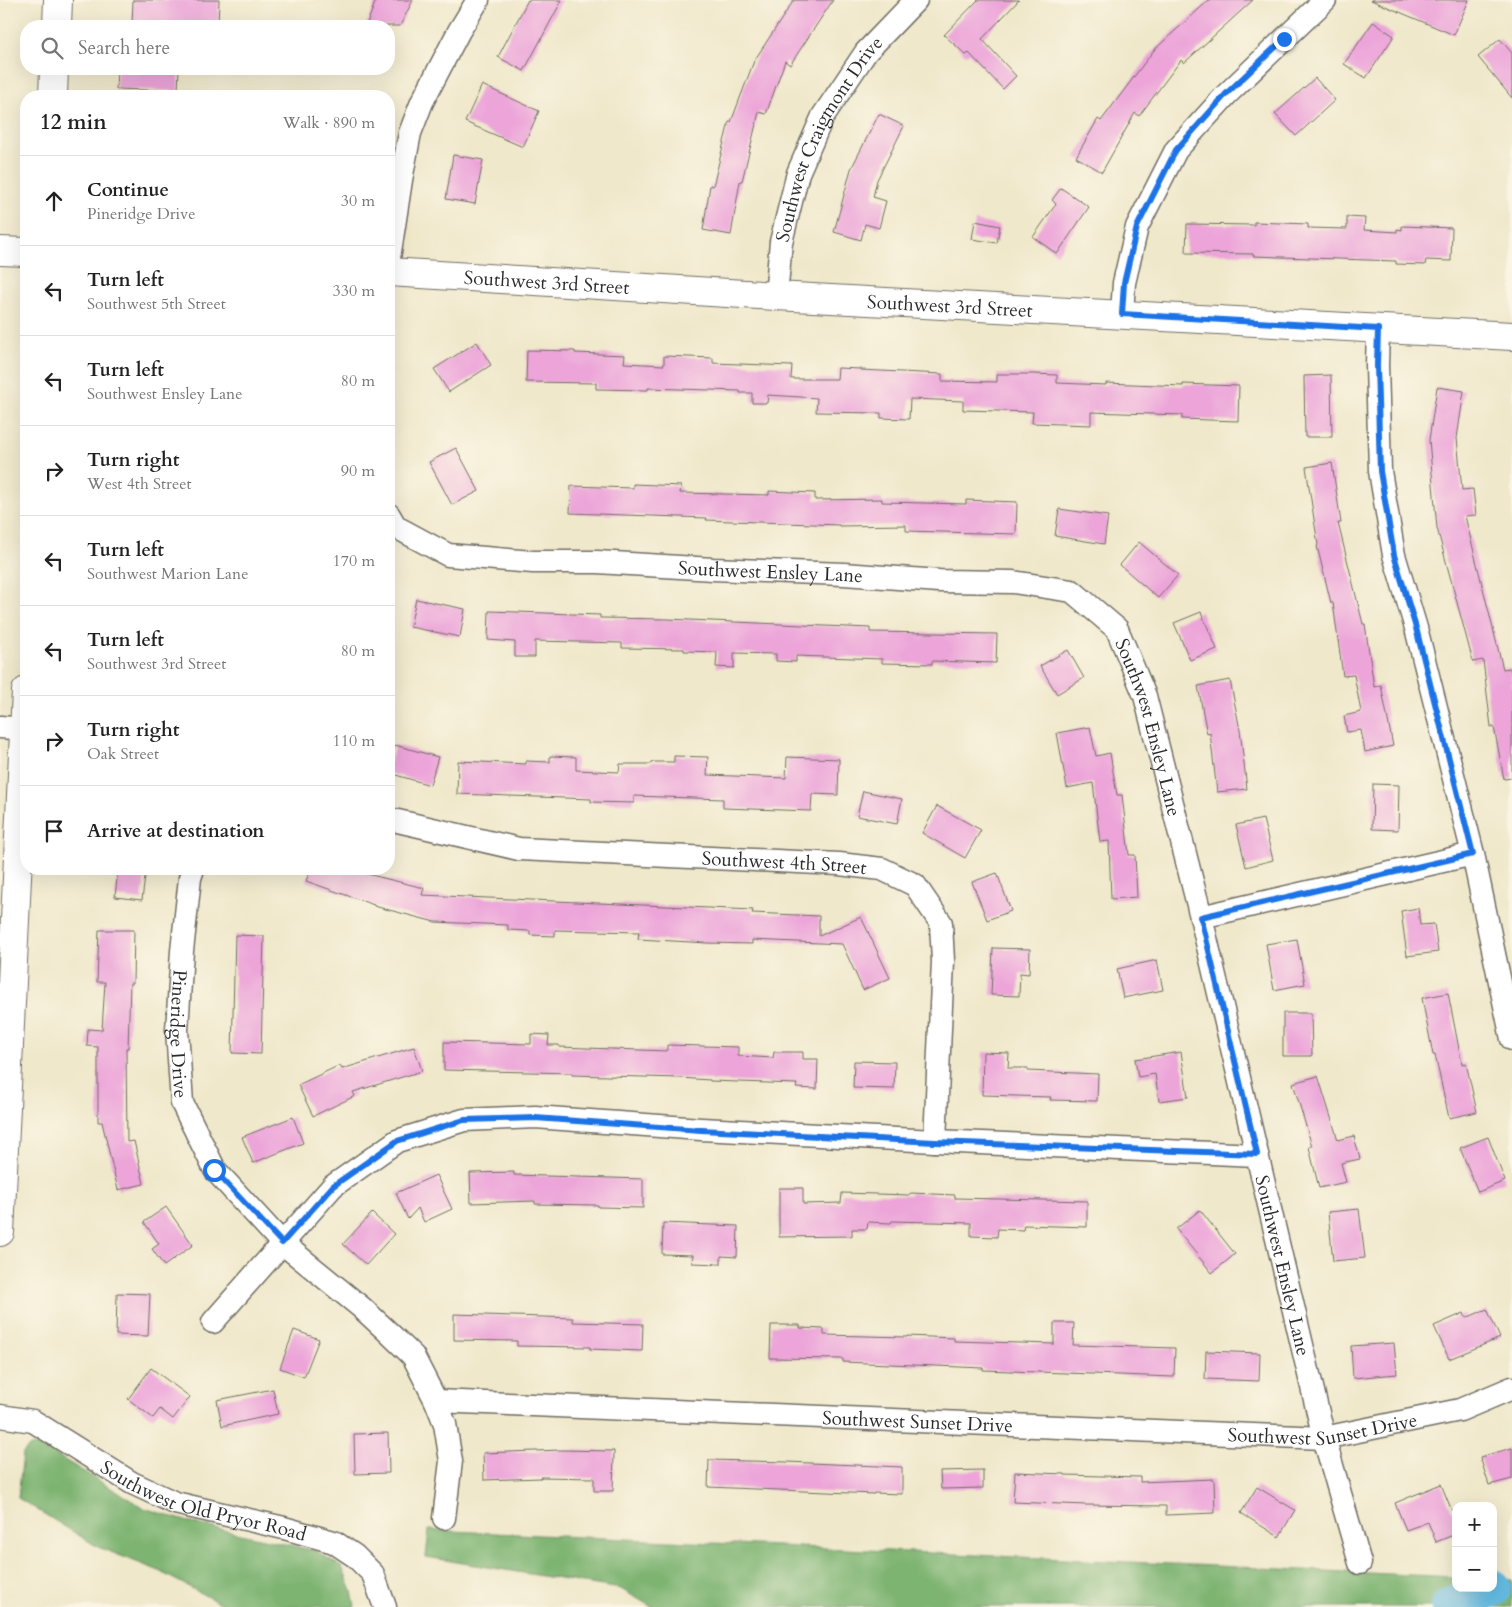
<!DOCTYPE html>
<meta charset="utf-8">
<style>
body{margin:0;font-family:Cardo,serif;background:#f2f2f2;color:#222}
.controls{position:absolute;right:15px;bottom:15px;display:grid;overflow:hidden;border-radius:10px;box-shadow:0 5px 20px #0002}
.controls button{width:45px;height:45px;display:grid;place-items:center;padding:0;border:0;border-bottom:1px solid #e0e0e0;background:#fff;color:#222;font:25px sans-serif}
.stop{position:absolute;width:15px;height:15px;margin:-11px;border:4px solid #1a73e8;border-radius:50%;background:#fff}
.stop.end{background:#1a73e8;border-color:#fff;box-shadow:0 1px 5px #0008}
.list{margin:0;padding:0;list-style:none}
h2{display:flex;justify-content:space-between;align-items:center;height:65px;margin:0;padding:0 20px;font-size:21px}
h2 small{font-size:16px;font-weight:400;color:#767676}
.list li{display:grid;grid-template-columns:32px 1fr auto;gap:15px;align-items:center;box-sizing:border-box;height:90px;padding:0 20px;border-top:1px solid #e0e0e0}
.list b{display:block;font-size:19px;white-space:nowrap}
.list p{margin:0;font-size:16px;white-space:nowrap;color:#767676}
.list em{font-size:16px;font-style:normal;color:#767676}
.icon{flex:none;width:28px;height:28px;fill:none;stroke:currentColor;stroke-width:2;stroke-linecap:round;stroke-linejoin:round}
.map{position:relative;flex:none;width:1512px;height:1607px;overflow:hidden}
.search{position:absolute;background:#fff;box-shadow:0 5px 20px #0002;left:20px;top:20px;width:375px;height:55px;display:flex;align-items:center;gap:12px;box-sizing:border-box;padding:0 18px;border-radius:20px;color:#767676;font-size:19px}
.panel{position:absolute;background:#fff;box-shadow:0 5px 20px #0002;left:20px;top:90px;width:375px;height:785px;border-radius:20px}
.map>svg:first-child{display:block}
.forest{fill:#7db471;stroke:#54704e}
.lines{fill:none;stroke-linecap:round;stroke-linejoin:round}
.river{stroke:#64bbe1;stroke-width:38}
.building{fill:#eca4d9}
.street-casing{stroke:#706d63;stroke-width:25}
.secondary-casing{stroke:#706d63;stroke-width:30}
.street{stroke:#fff;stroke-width:22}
.secondary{stroke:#fff;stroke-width:28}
.route{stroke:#1a73e8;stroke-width:6}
.labels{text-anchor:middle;stroke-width:4.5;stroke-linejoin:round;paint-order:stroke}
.street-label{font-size:19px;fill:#2b2b2b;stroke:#fcf5e5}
</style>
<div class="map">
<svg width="1512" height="1607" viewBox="0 0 1512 1607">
<rect width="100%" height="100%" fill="#fcf5e5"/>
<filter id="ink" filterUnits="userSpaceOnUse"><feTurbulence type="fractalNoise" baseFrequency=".02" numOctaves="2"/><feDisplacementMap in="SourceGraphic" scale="10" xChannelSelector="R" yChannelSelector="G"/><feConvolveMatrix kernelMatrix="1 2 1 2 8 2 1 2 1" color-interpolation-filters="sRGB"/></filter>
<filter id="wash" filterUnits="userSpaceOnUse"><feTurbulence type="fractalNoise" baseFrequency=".0096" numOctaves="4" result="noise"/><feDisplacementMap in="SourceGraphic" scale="20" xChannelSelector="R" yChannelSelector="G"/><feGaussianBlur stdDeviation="1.12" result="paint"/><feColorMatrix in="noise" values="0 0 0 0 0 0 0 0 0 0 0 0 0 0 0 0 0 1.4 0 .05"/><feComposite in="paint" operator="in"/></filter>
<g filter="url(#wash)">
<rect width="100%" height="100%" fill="#efe8cb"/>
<!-- forest -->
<g class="forest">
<path d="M30 1446 43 1447 144 1508 192 1523 316 1551 342 1567 352 1591 355 1607H227L157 1570 98 1547 18 1498 23 1453Z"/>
<path d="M429 1530 1456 1577V1588H1493V1579L1512 1580V1607H652L621 1589 426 1557Z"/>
</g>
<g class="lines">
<!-- river -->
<path class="river" d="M1450 1607 1492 1588"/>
</g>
<g id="blocks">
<!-- building -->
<g class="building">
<path d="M133 0H219L218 26 132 24Z"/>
<path d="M376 0H413L400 26H366Z"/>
<path d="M528 0H562L524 71 498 57Z"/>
<path d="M794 0H833L790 65 785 61 766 114 759 112 742 181H740L731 235 703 230 710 185 713 186 729 122H731L754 61Z"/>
<path d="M978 0H1019L982 39 1016 76 1003 89 969 53 966 55 944 35Z"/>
<path d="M1209 0H1253L1184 63 1181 60 1139 116 1135 113 1102 172 1076 157 1098 119 1101 121 1154 50Z"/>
<path d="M1371 0H1469L1454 35Z"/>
<path d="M1373 22 1394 36 1366 78 1344 64Z"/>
<path d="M1500 39 1512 53V98L1478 57Z"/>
<path d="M117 69H179L178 91 116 89Z"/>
<path d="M1315 78 1335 100 1296 136 1275 114Z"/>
<path d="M482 85 539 111 523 147 465 122Z"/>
<path d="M879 114 904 126 877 180 873 197 886 201 879 228 865 224 861 240 834 232 851 169Z"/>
<path d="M453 155 483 160 475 204 446 199Z"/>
<path d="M1061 188 1089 207 1057 254 1033 237 1056 204 1052 200Z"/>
<path d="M1347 217 1365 218 1364 230 1397 232V229L1402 230V226L1452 228 1451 261 1426 260 1425 265 1396 264V261L1253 256V254L1186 253 1187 224 1254 225V222L1308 224V228L1347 229Z"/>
<path d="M975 221 1000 226 997 243 972 239Z"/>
<path d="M477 342 491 365 449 392 434 369Z"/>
<path d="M527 350 575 351V353L625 355 624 363 664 365V356L713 358V363L792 366 791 379H837L838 368 861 369V370L942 374V381L997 382V374H1034L1057 375V383L1106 385V383L1183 386V384L1239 386 1238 421 1182 419V415L1091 412V425L1032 423 1033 412 963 410V401L910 399 909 419 881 418V413L816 412 817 398 768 395 767 403H752V393H740V391L648 388V390L596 389V383L526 382Z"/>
<path d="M1331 375 1332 437H1305L1304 376Z"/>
<path d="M1437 387 1464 391 1457 438 1462 490 1473 489 1476 515 1465 516 1503 669 1510 668 1512 682V778L1504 779 1494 727H1491L1483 660 1473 662 1437 528 1429 440Z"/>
<path d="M456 448 479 491 452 505 429 462Z"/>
<path d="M1332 463 1341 523H1338L1363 624H1365L1374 687 1381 685 1393 746 1365 752 1361 730 1347 732 1344 716 1361 712 1354 675 1343 676 1333 603H1331L1317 546 1318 545 1306 467Z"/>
<path d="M633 484 681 486 680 493 769 495V491L815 493V500L882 499V502L966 504V500L1017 502 1016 534 906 531V525L839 526V525L706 520 707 518 570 513 571 486 633 488Z"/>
<path d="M1059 509 1108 516 1104 544 1055 536Z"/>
<path d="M1139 542 1178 575 1158 598 1120 565Z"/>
<path d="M416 599 465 609 460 637 410 627Z"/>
<path d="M489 611 600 615V618L667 619 870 628V632L997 634 996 663 932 661V664L882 663V659L796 656V662L776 661V654L734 653V668L716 667 717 652 684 651V649L622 648V643L535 641V657H515V642L488 640Z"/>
<path d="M1201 612 1217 649 1190 660 1174 623Z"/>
<path d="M1068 650 1084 678 1057 694 1040 666Z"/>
<path d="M1230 680 1240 730 1247 789 1217 792 1210 733 1207 734 1198 686Z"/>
<path d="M1090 727 1096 756 1110 753 1117 795H1122L1129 855H1135L1137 897 1111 899 1109 841 1100 842 1093 783 1067 788 1057 733Z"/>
<path d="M395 745 438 757 430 785 389 773V766Z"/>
<path d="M550 756 576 757V770L619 772 620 764H651L652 762H674V756L708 757 707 775 786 778 787 757 839 759 838 795 812 794 811 811 723 808V799L634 796V803L591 802V799L457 794 458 761 526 764V761L550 762Z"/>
<path d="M1373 784 1399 785 1398 830 1372 829Z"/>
<path d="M863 791 902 799 897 824 857 816Z"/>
<path d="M937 806 981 830 965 858 922 833Z"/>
<path d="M1263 819 1273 860 1246 867 1236 825Z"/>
<path d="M118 869H146L142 900 115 897Z"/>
<path d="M311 869H360L359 872 424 888 422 895 753 910 752 913 819 916V936L861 917 890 978 863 990 842 944 752 940V944L708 943 638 939 639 932 555 930V936L530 935V931L508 930V925L435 922 374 906V905L306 881Z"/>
<path d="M997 873 1011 911 987 920 972 882Z"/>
<path d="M1418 908 1420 925 1434 924 1438 952 1407 956 1401 911Z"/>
<path d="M99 930H134L133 983H130L128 1048H126L127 1142 134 1141 144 1184 118 1190 102 1122H98V1047L87 1046 88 1029 102 1030 105 982H97Z"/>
<path d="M235 935 264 936 261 1054 232 1053Z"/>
<path d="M1297 939 1305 984 1274 990 1266 944Z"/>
<path d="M993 948 1030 949 1029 974 1020 973 1019 996 991 995Z"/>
<path d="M1157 960 1163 990 1123 998 1117 969Z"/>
<path d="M1448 993 1462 1064 1466 1063 1477 1112 1449 1118 1435 1055H1433L1422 998Z"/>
<path d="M1283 1013H1311L1312 1056H1283Z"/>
<path d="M531 1034 549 1035 548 1045H559V1047L667 1051V1045L738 1047V1056L773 1058 774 1052H803V1059H818L817 1089 796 1088 797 1084 710 1081V1080L680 1078 572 1075V1073L444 1070V1042L531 1044Z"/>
<path d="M414 1047 422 1071 353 1092 355 1096 313 1116 298 1085 340 1065 342 1069Z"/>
<path d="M983 1052 1009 1053 1008 1068H1028V1071L1098 1074 1097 1101 1050 1100 1051 1097 982 1095Z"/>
<path d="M1181 1052 1188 1097 1159 1101 1155 1074 1138 1077 1135 1059Z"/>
<path d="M854 1061 895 1062 894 1089 853 1088Z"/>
<path d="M1318 1076 1338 1140 1354 1136 1360 1159 1341 1163 1346 1182 1319 1188 1309 1147 1312 1146 1293 1083Z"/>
<path d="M293 1117 303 1143 253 1163 242 1137Z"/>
<path d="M1488 1137 1505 1181 1478 1192 1460 1148Z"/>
<path d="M514 1172V1175L643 1179V1208L598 1207V1205L535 1204V1201L471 1203 470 1173Z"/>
<path d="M436 1175 452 1209 424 1222 418 1208 408 1219 396 1193Z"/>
<path d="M779 1188H803V1204L841 1203 842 1193 910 1195 911 1193 955 1195V1198L1087 1201V1227L1024 1225 1023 1230 998 1229 997 1237 971 1236V1223L892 1221 891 1223 868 1222 867 1229H852V1236L779 1237Z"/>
<path d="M166 1207 193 1245 164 1266 152 1249 159 1244 144 1222Z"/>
<path d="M1359 1209 1365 1258 1333 1261 1328 1212Z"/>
<path d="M1200 1210 1235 1254 1212 1273 1176 1229Z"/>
<path d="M372 1213 394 1234 366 1265 343 1244Z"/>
<path d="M663 1223 738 1226 737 1257 721 1256V1264L692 1263 693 1255 662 1254Z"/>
<path d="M117 1293 150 1294 148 1336 116 1335Z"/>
<path d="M1487 1309 1500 1338 1449 1359 1434 1326 1464 1313 1466 1318Z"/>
<path d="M454 1314 573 1318V1322L643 1324 642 1351 590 1349V1347L517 1346V1341L454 1340Z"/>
<path d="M1054 1323H1074L1073 1345 1175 1348 1174 1377 983 1370V1368L843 1362V1359L770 1358 771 1325H800V1328L824 1329V1335L907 1337V1336L954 1338V1341L1054 1344Z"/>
<path d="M294 1330 319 1339 304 1377 280 1368Z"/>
<path d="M1394 1343 1397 1374 1353 1378 1351 1346Z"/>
<path d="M1206 1351 1260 1353 1259 1381 1205 1379Z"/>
<path d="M151 1368 190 1397 173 1419 160 1409 153 1418 128 1399Z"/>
<path d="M273 1389 278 1414 222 1426 217 1400Z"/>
<path d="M388 1433 389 1473 355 1474 354 1434Z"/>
<path d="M1512 1448V1479L1489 1485 1480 1457Z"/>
<path d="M561 1450 614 1451 613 1491H594V1478L541 1477V1478L484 1480 483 1453Z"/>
<path d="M709 1460 787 1462 902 1467V1494L874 1493V1494L708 1487Z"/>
<path d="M983 1470V1488L941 1489 940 1471Z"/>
<path d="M1015 1472 1065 1474V1475L1140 1477V1482L1214 1479 1215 1513 1166 1515V1506L1086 1505 1013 1502Z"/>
<path d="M1441 1484 1456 1521V1534L1436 1542 1428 1522 1406 1530 1395 1503Z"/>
<path d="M1257 1487 1295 1510 1279 1537 1241 1513Z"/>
</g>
</g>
</g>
<g filter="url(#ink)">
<use href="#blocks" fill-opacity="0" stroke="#706d63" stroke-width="1"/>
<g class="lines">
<!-- street casing -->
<g class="street-casing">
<g id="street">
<path d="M389 258 401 180 410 133 422 102 459 31 478 0"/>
<path id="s1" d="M776 296 781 242 798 173 823 116 866 52 916 0"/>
<path d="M1122 314 1124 283 1137 227 1176 150 1226 95 1325 0"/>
<path d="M1378 329 1377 365 1380 471 1394 555 1416 628 1473 854 1512 1039"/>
<path id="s2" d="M389 515 396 527 448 555 533 562H597L713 569 844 574 939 581 1013 582 1072 591 1117 629 1145 696 1201 917 1324 1438 1360 1563"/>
<path d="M0 727 26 729"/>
<path id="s3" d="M389 819 519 849 839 864 882 869 915 885 941 923 943 961 935 1141"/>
<path id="s4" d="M193 869 190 878 182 951 177 1030 182 1103 215 1170 282 1243 362 1308 388 1332 413 1356 436 1401 445 1424 451 1461 444 1518"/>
<path d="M1201 917 1473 854"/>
<path d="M213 1322 333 1186 397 1141 464 1120 535 1117 701 1129 935 1141 1257 1155"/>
<path id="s5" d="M436 1401 1324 1438 1460 1410 1512 1388"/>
<path id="s6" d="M0 1416 33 1421 132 1483 175 1503 284 1528 334 1542 355 1556 373 1574 385 1607"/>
</g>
</g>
<!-- secondary casing -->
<g class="secondary-casing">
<g id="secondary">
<path d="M57 26 58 0"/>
<path d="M53 96 54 69"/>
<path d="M0 251 26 252"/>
<path id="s7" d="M389 272 776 296 1512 336"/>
<path d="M0 1232 26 691"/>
</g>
</g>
<!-- street -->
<use href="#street" class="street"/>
<!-- secondary -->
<use href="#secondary" class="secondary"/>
</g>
</g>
<g class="lines" filter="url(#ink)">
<!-- route -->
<path class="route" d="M214 1170 282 1243 333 1186 397 1141 464 1120 535 1118 701 1130 935 1142 1257 1154 1201 917 1473 854 1416 628 1394 555 1380 471 1377 365 1378 329 1122 314 1124 283 1137 227 1176 150 1226 94 1284 39"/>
</g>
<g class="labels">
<!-- street labels -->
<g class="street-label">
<text dy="7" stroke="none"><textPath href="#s1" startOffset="169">Southwest Craigmont Drive</textPath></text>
<text dy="7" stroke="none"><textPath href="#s7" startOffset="158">Southwest 3rd Street</textPath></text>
<text dy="7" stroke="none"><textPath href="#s7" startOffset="562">Southwest 3rd Street</textPath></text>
<text dy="7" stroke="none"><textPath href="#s2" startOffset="396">Southwest Ensley Lane</textPath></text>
<text dy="7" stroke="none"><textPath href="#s2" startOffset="861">Southwest Ensley Lane</textPath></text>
<text dy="7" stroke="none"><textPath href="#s3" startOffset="399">Southwest 4th Street</textPath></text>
<text dy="7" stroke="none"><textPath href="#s4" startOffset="166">Pineridge Drive</textPath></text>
<text dy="7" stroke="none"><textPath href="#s2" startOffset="1416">Southwest Ensley Lane</textPath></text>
<text dy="7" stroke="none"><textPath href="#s5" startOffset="482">Southwest Sunset Drive</textPath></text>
<text dy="7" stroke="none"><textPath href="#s5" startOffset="888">Southwest Sunset Drive</textPath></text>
<text dy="7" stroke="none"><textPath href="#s6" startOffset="224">Southwest Old Pryor Road</textPath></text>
</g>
</g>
</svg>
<div class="controls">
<button>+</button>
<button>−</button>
</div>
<div class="stop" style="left:214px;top:1170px"></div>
<div class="stop end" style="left:1284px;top:39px"></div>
<div class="search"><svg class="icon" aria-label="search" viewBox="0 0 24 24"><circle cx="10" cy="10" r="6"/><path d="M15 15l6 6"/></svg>Search here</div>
<section class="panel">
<h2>12 min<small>Walk · 890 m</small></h2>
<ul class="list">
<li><svg class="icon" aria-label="ahead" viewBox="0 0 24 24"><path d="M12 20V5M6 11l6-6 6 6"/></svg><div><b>Continue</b><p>Pineridge Drive</p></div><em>30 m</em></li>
<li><svg class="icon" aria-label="left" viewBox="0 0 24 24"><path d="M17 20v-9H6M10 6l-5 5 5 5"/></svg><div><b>Turn left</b><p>Southwest 5th Street</p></div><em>330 m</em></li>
<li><svg class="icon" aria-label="left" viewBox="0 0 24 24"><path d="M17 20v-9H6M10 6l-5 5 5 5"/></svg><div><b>Turn left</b><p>Southwest Ensley Lane</p></div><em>80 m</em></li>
<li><svg class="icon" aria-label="right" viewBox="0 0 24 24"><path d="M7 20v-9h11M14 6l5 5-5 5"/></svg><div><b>Turn right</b><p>West 4th Street</p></div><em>90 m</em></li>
<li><svg class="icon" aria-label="left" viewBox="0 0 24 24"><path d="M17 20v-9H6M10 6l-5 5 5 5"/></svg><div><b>Turn left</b><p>Southwest Marion Lane</p></div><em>170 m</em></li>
<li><svg class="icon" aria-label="left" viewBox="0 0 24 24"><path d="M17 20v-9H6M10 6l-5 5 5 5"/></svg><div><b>Turn left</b><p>Southwest 3rd Street</p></div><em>80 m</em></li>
<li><svg class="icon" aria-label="right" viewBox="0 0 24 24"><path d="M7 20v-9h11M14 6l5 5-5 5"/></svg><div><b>Turn right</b><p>Oak Street</p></div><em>110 m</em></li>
<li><svg class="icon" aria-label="arrive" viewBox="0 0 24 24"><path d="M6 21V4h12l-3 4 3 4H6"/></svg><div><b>Arrive at destination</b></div></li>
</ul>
</section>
</div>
